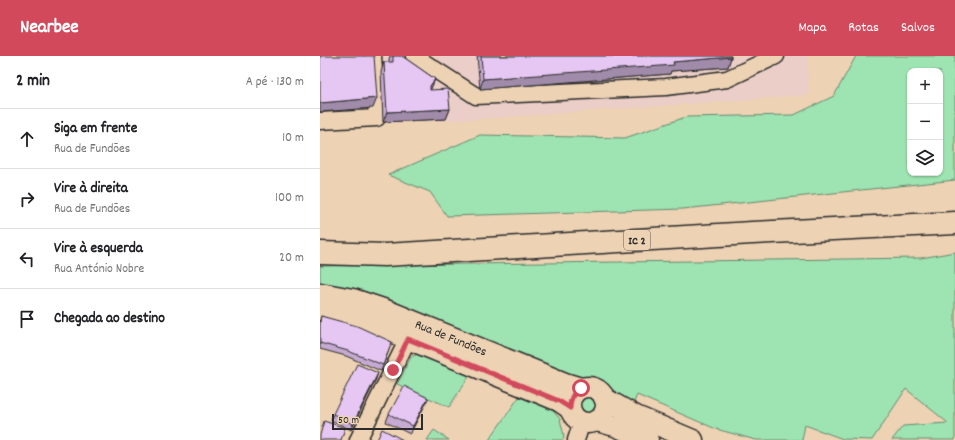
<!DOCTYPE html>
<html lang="pt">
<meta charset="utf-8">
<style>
body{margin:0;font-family:Dekko,sans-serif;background:#f2f2f2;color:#202124}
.controls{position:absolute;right:12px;top:12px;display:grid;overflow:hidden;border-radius:8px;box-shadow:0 1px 3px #0004}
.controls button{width:36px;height:36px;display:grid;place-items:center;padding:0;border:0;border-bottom:1px solid #e0e0e0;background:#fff;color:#202124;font:20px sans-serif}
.scale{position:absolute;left:12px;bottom:10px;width:91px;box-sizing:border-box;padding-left:4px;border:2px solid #2b2b2b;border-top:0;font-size:11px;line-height:14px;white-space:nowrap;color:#2b2b2b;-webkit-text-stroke:3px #edd2b4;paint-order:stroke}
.stop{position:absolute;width:12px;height:12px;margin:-9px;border:3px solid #d1495b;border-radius:50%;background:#fff}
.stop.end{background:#d1495b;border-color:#fff;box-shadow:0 1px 4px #0008}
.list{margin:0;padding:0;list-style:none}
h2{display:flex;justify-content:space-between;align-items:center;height:52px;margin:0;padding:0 16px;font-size:17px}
h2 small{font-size:13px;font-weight:400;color:#757577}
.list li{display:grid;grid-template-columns:26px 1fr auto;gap:12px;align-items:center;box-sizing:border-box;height:60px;padding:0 16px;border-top:1px solid #e0e0e0}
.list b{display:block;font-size:15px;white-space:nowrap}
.list p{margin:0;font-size:13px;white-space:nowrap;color:#757577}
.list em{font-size:13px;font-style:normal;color:#757577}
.icon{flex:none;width:22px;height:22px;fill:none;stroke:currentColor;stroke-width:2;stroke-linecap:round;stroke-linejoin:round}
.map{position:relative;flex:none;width:635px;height:384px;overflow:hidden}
header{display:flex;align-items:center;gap:24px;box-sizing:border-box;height:56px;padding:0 20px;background:#d1495b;color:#fff}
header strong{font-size:19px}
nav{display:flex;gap:22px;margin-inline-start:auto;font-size:14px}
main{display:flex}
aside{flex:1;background:#fff}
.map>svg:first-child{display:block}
.built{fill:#ebcec7}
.green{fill:#9de4b2;stroke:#64886e;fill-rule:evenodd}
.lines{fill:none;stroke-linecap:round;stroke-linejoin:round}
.minor-casing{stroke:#2b2b2b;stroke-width:19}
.major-casing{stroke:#2b2b2b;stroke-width:23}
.highway-casing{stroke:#2b2b2b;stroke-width:25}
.minor{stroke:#edd2b4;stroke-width:16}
.major{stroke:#edd2b4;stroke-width:20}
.highway{stroke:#edd2b4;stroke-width:22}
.wall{fill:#c6aad1;stroke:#2b2b2b}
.shaded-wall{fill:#a18baa;stroke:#2b2b2b}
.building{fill:#e6c6f3;stroke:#2b2b2b}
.route{stroke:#d1495b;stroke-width:5}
.labels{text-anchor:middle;stroke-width:3;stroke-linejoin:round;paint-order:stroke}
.shield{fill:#edd2b4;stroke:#655d54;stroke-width:1}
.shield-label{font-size:12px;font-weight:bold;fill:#2b2b2b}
.street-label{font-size:13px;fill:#2b2b2b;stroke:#edd2b4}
</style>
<header>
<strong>Nearbee</strong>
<nav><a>Mapa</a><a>Rotas</a><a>Salvos</a></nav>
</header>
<main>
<aside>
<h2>2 min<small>A pé · 130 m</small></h2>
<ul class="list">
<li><svg class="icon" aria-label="ahead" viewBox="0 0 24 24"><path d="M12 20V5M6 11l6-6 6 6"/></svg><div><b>Siga em frente</b><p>Rua de Fundões</p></div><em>10 m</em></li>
<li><svg class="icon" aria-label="right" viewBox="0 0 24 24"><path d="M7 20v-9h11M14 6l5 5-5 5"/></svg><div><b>Vire à direita</b><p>Rua de Fundões</p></div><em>100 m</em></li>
<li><svg class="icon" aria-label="left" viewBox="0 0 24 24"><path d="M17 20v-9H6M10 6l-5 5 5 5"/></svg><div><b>Vire à esquerda</b><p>Rua António Nobre</p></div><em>20 m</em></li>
<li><svg class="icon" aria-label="arrive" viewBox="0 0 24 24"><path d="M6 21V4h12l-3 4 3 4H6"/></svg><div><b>Chegada ao destino</b></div></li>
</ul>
</aside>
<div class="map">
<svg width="635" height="384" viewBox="0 0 635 384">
<rect width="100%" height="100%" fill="#edd2b4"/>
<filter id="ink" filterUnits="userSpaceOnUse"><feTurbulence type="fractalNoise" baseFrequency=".025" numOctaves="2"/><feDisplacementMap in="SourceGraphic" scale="8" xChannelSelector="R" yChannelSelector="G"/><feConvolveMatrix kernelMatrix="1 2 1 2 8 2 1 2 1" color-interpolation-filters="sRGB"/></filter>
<g filter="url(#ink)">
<!-- built -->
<path class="built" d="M0 0H487L489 39 159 63 0 70Z"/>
<!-- green -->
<g class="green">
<path d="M536 0H635V124L363 153 127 160 110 136 68 119 160 79 305 82 366 61 474 59 514 40ZM590 15H620V117H590Z"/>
<path d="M635 196V384H572L583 370 628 367 586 333 552 384 523 383 485 369 482 384H436L396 373 317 339 312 351 302 345 280 324 246 319 0 230V210L601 202Z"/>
<path d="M98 298 150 319 129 351 77 328 91 301Z"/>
<circle cx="266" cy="350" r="11"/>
<path d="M199 341 232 354 240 363 244 380 243 384H169Z"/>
<path d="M114 374 129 384H107Z"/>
</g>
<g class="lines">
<!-- minor casing -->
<g class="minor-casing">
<g id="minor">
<path d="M94 0 156 40 346 31 407 23 456 0"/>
<path d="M0 65 57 62 53 0"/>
<path d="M38 384 88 283"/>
<path d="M256 384 262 366"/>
</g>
</g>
<!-- major casing -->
<g class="major-casing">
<g id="major">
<path id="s1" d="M0 237 33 243 66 254 245 327 261 332"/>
<path d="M0 254 44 265 239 345 249 352"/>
<circle cx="268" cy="349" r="18"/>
<path d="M284 342 316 360 373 384"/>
<path d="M277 365 295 370 328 384"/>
</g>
</g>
<!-- highway casing -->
<g class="highway-casing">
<path id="highway" d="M0 197 65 199 432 177 635 167"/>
</g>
<!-- minor -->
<use href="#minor" class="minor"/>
<!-- major -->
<use href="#major" class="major"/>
<!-- highway -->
<use href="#highway" class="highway"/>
</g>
<!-- wall -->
<g class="wall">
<path d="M70 0H82L115 23 110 34 130 53 126 63 63 66 61 16 64 6H69V3Z"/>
<path d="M157 0H411V1L408 11 351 15 350 18 160 33Z"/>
<path d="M1 260 72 286 61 315 26 300 0 293V264Z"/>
<path d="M56 323 31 374 11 364 13 358Z"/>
<path d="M108 342 105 349 90 378 66 366 69 358Z"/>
</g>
<!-- shaded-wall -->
<g class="shaded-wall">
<path d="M411 1 408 11 351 15 350 18 160 33 163 23 353 6Z"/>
<path d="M115 23 111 33 106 40 110 30Z"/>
<path d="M57 42 53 52 0 56V47Z"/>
<path d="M130 53 126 63 63 66 67 56Z"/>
<path d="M58 317 56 323 31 374 33 368Z"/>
<path d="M108 342 105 349 90 378 93 370Z"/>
</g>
<!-- building -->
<g class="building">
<path d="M0 0H54L57 42 0 47Z"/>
<path d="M73 0H82L115 23 110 30V34L128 33 130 53 67 56 64 6H73Z"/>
<path d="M161 0H411V1L353 6 354 9 163 23Z"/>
<path d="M1 260 37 270 72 286 63 309 28 295 0 287V266Z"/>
<path d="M37 308 58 317 33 368 13 358Z"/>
<path d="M84 330 108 342 93 370 69 358Z"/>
<path d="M4 365 25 372 21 384H0V379Z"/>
<path d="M62 373 83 384H57Z"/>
</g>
</g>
<g class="lines" filter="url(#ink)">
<!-- route -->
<path class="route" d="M73 314 88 283 239 345 250 352C250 342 253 336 261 332"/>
</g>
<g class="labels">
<!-- shield labels -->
<rect class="shield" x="304" y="174" width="26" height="20" rx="3"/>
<g class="shield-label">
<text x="317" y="188">IC 2</text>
</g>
<!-- street labels -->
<g class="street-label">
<text dy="5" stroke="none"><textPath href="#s1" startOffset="139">Rua de Fundões</textPath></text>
</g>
</g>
</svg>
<div class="controls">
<button>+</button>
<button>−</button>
<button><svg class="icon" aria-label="layers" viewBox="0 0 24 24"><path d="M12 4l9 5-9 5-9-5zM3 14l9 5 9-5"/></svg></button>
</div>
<div class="scale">50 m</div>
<div class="stop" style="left:261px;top:332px"></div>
<div class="stop end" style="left:73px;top:314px"></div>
</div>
</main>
